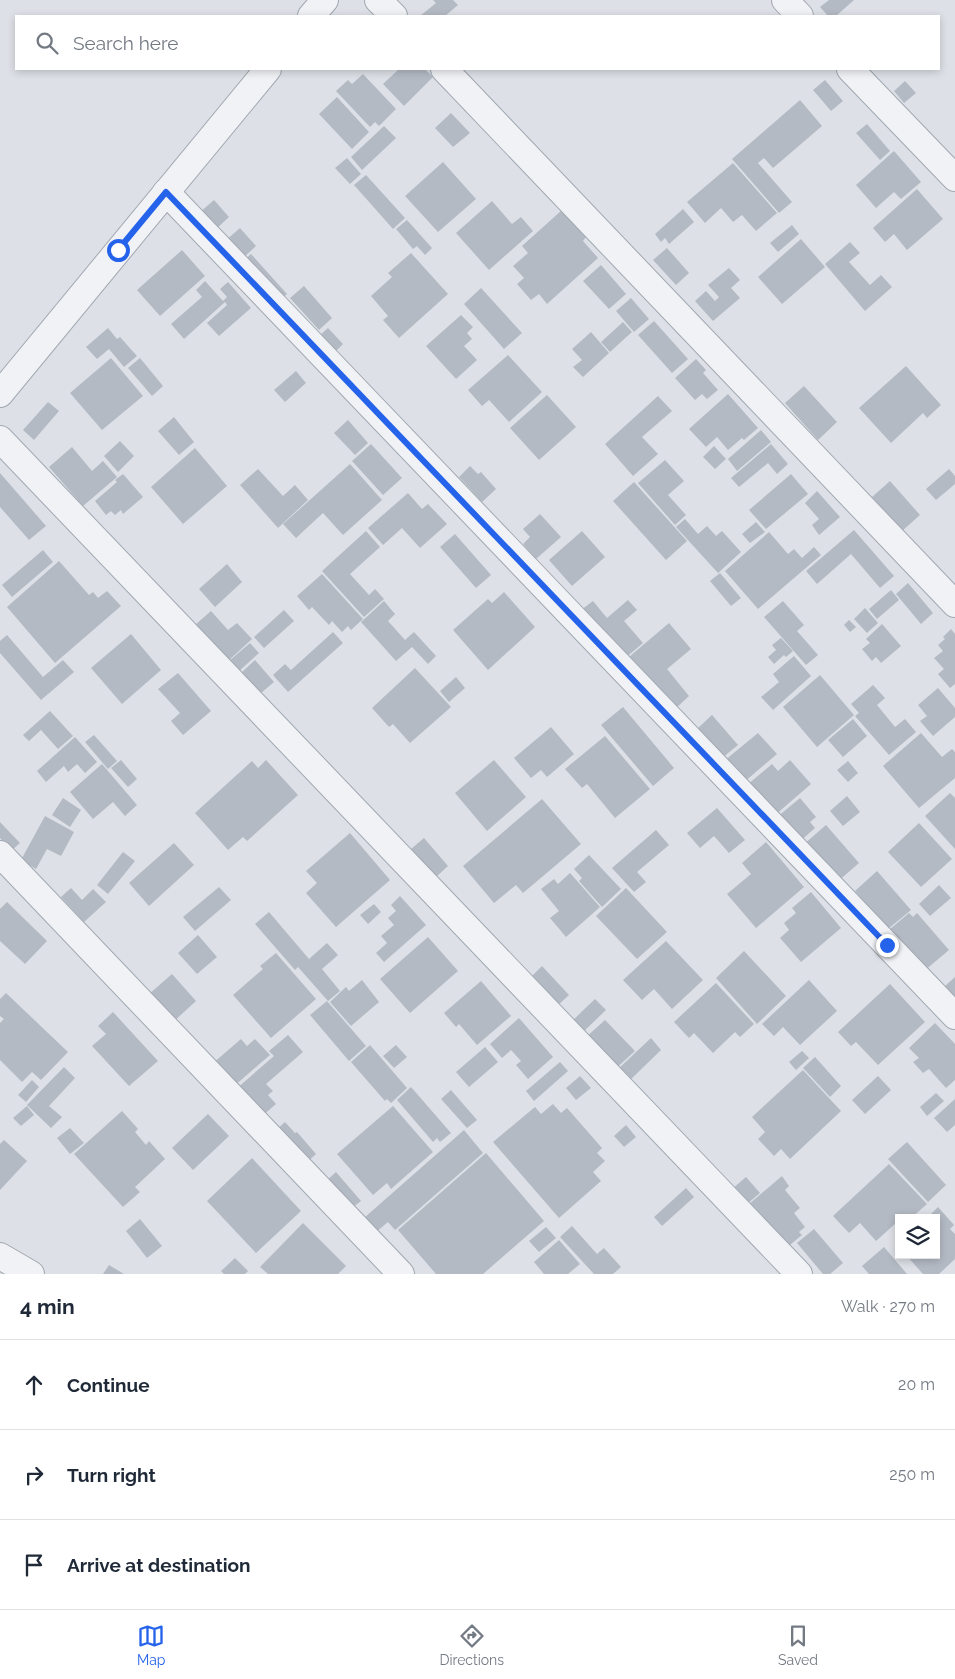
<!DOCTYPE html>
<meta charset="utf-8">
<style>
body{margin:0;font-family:Raleway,sans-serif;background:#f6f6f7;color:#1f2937}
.controls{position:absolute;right:15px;bottom:15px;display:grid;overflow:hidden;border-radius:0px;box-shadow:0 2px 8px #0003}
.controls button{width:45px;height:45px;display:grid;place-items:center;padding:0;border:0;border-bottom:1px solid #e0e1e3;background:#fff;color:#1f2937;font:25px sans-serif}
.stop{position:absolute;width:15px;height:15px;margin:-11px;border:4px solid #2563eb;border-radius:50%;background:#fff}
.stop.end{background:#2563eb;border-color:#fff;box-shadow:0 1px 5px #0008}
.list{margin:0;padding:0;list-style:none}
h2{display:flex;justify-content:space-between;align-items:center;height:65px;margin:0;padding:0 20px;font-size:21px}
h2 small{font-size:16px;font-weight:400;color:#747a83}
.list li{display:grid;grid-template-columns:32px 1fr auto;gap:15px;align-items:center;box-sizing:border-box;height:90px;padding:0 20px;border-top:1px solid #e0e1e3}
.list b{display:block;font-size:19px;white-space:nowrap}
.list em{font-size:16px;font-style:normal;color:#747a83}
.icon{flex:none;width:28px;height:28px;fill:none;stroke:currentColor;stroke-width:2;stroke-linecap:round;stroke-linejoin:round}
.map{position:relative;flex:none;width:955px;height:1274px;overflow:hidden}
.search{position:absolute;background:#fff;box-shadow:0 2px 8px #0003;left:15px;right:15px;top:15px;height:55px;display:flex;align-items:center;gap:12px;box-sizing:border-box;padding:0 18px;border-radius:0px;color:#747a83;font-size:19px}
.sheet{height:335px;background:#fff}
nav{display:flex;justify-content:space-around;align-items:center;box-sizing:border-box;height:70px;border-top:1px solid #e0e1e3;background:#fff;font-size:14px;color:#747a83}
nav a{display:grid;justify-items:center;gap:2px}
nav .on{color:#2563eb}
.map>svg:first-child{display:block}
.building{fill:#b4bac4}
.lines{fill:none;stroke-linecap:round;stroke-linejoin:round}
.minor-casing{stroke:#a2a8b1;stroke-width:28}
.minor{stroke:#f0f2f6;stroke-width:26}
.route{stroke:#2563eb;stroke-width:6}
</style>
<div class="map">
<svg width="955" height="1274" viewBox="0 0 955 1274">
<rect width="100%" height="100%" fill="#dde1e7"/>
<!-- building -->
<g class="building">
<path d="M433 0H453L458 5 445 16H420L436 3Z"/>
<path d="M829 0H854L836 16H828L820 7Z"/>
<path d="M399 69H425L433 77 404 106 383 84Z"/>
<path d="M363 74 396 109 379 126 375 122 370 127 336 91 348 80 352 84Z"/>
<path d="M825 80 843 101 831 111 813 90Z"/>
<path d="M905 81 916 93 904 103 894 91Z"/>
<path d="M337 97 369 132 352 149 319 114Z"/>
<path d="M800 100 822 126 773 168 764 158 758 163 792 202 779 213 732 159Z"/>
<path d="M451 113 470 133 453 147 435 128Z"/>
<path d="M867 124 890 151 880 160 856 133Z"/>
<path d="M384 126 396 138 362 170 351 157Z"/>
<path d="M894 151 921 182 901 199 894 192 876 208 856 185Z"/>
<path d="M347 158 361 174 350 184 335 168Z"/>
<path d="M443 162 476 199 438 232 405 196Z"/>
<path d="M733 163 777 213 756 231 742 215 733 222 721 208 705 223 687 202Z"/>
<path d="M366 175 405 218 393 229 354 185Z"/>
<path d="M917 189 943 219 907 250 894 234 885 242 873 228Z"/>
<path d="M214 200 229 217 214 231 199 213Z"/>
<path d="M492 201 512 224 521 217 533 231 489 270 456 233Z"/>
<path d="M683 209 694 222 669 244 665 238 661 242 655 234Z"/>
<path d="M562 210 586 237 583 241 598 258 547 304 539 294 531 300 517 284 524 278 513 266 528 253 522 246Z"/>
<path d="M407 220 432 248 425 255 417 246 413 249 396 229Z"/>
<path d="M792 225 799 234 778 252 770 243Z"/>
<path d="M240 228 256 246 242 259 225 241Z"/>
<path d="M801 239 825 267 782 304 758 277Z"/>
<path d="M850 242 860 253 849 262 870 285 881 275 892 287 865 311 825 264Z"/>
<path d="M667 248 689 273 676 285 653 260Z"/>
<path d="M182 250 205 276 160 316 137 290Z"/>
<path d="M411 253 448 294 399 338 383 320 388 316 371 296 392 277 388 273Z"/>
<path d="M251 254 287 294 278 302 242 262Z"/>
<path d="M601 265 626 294 609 309 583 281Z"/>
<path d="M729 268 740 280 731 288 740 298 713 321 695 301 706 291 715 301 719 297 708 285Z"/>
<path d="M205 281 223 301 227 297 220 289 228 282 251 308 219 336 207 323 227 305 225 302 184 339 171 324 202 297 196 290Z"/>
<path d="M304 286 332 318 319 330 290 298Z"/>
<path d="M481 288 522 333 504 349 464 304Z"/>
<path d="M631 298 649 319 634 332 616 311Z"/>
<path d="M461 315 473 327 467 333 472 339 464 346 477 360 456 379 426 346Z"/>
<path d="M654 321 688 359 672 373 638 335Z"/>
<path d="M623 322 632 332 610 352 601 342Z"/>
<path d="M108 328 117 339 120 337 137 356 124 367 109 349 97 359 86 347Z"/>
<path d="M328 328 343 344 333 354 318 337Z"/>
<path d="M591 332 609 353 583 377 573 367 582 360 572 349Z"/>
<path d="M508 355 542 392 509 422 489 400 482 406 468 390Z"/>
<path d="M111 358 143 396 102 430 70 393Z"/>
<path d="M140 358 163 386 152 396 128 368Z"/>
<path d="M696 359 706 370 703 373 718 390 707 399 702 394 695 400 675 378Z"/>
<path d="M906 366 941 405 927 418 923 413 891 443 859 408Z"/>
<path d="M296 371 306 383 285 402 274 390Z"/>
<path d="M804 386 837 422 818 440 785 403Z"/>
<path d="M728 394 758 428 744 440 742 438 728 450 717 437 706 447 689 429Z"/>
<path d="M547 395 576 427 539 460 510 428Z"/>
<path d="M658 396 672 411 642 437 658 454 633 476 605 444Z"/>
<path d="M48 402 59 411 34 440 23 430Z"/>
<path d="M174 417 194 442 179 455 158 431Z"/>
<path d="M348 420 368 443 355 455 334 433Z"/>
<path d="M761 430 771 442 737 471 728 459Z"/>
<path d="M120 441 134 456 118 472 104 456Z"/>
<path d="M371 444 402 478 383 495 352 461Z"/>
<path d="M771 444 788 464 777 474 768 463 739 487 731 478Z"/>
<path d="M714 446 726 459 715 469 703 457Z"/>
<path d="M72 447 92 471 103 461 117 477 83 506 49 467Z"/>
<path d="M195 448 227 486 183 524 151 487Z"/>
<path d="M665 460 684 481 668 495 686 515 675 525 638 483Z"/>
<path d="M350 464 382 500 343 535 323 513 296 538 283 524Z"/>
<path d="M470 466 478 474 481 472 496 489 482 502 459 477Z"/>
<path d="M258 469 283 496 295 485 308 500 278 528 240 485Z"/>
<path d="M949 469 955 476V484L936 500 926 489Z"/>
<path d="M0 473 46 526 29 540 0 507Z"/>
<path d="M123 474 143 497 123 514 121 510 115 515 111 511 106 515 95 501 117 482 115 480Z"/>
<path d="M791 474 808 494 766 529 749 510Z"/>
<path d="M890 481 920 515 902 531 872 497Z"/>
<path d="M634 482 687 541 666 560 613 501Z"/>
<path d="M817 491 840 517 819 535 812 525 819 519 805 503Z"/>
<path d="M408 493 422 509 428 504 447 524 420 548 402 528 383 545 368 528Z"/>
<path d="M540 514 561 537 536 559 523 544 530 537 523 529Z"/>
<path d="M685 519 698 534 707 526 716 536 722 531 741 552 718 573 676 527Z"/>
<path d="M756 522 765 532 750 543 742 534Z"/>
<path d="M854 530 894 576 880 588 851 554 817 584 806 571Z"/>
<path d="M366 531 380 547 350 574 369 595 375 589 384 599 364 617 322 571Z"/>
<path d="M582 531 605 557 572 586 549 560Z"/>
<path d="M769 532 788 554 794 549 802 558 814 547 821 555 758 609 725 571Z"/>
<path d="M455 534 491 575 476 588 440 547Z"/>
<path d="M43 550 53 562 12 597 2 585Z"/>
<path d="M59 561 89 595 93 592 98 598 107 591 121 606 55 663 7 607Z"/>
<path d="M227 564 242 582 215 607 199 589Z"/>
<path d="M720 573 741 598 731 606 710 581Z"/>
<path d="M322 574 363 619 351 630 348 626 342 632 332 621 329 625 312 607 309 610 297 596Z"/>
<path d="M908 583 933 613 921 624 896 594Z"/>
<path d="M891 590 899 600 877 619 869 609Z"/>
<path d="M504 592 535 627 488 670 453 630 488 599 492 603Z"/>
<path d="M628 600 637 610 624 621 643 643 624 659 581 610 593 601 607 618Z"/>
<path d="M384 601 395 614 388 621 405 640 414 632 436 656 428 664 412 647 396 661 361 622Z"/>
<path d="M783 601 804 625 797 631 818 655 806 665 764 617Z"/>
<path d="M865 608 878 623 867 633 854 619Z"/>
<path d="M284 610 294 621 264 648 254 637Z"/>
<path d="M211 611 228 630 237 623 252 639 227 662 195 625Z"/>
<path d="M849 620 856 627 850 632 844 625Z"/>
<path d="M669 623 691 649 667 669 689 696 675 709 629 657Z"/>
<path d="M882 624 901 646 881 663 876 657 872 661 862 649 870 643 866 639Z"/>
<path d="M951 629 955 634V684L950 688 938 674 944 669 934 658 943 651 938 645 945 639 943 637Z"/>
<path d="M333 632 343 643 288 692 273 675 285 664 291 670Z"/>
<path d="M131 634 161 670 122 704 91 668Z"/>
<path d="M7 635 43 677 63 660 74 672 41 700 0 653V641Z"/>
<path d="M781 638 793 651 786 657 784 655 774 664 768 657 776 650 772 645Z"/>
<path d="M250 643 259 653 238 672 229 661Z"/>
<path d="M794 656 811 676 773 710 761 697 779 682 773 674Z"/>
<path d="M255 660 274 682 261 693 242 672Z"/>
<path d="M415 668 451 707 410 743 393 724 389 727 372 708Z"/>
<path d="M178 673 211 711 183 735 171 721 180 713 158 689Z"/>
<path d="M820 675 854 715 817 747 783 707Z"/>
<path d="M456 677 465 688 449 702 440 691Z"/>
<path d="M873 685 885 698 877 705 895 727 905 719 916 732 889 755 855 716 859 713 851 704Z"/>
<path d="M938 688 955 708V717L933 736 920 721 927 716 918 705Z"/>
<path d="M623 707 674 768 653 786 601 725Z"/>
<path d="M50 711 73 736 58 749 41 730 29 741 23 735Z"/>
<path d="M712 715 738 745 722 758 697 729Z"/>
<path d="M853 719 867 736 843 757 828 740Z"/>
<path d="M551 727 574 754 547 777 541 770 531 778 514 758Z"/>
<path d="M758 733 777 754 743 783 724 761Z"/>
<path d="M921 733 942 757 952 749 955 752V778L919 808 883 766Z"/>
<path d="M94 735 117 761 108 769 85 742Z"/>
<path d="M605 736 650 789 615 818 587 784 582 788 565 769Z"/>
<path d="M75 737 97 762 85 773 77 764 68 772 64 766 46 782 37 771Z"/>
<path d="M121 760 137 779 128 787 111 768Z"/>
<path d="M266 760 298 795 247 841 243 837 228 850 195 813 252 761 258 768Z"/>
<path d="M494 760 526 797 487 831 455 793Z"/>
<path d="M790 760 811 784 774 816 747 785 772 764 778 771Z"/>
<path d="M848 761 858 773 848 782 837 770Z"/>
<path d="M102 764 137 805 125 816 113 802 93 819 70 792Z"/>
<path d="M950 793 955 798V849L925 816Z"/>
<path d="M847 796 860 812 843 826 830 811Z"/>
<path d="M63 798 81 810 70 827 52 815Z"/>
<path d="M800 798 816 817 810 822 815 828 798 843 776 818Z"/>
<path d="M542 799 581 844 523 893 516 885 494 903 463 866Z"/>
<path d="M717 808 745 840 729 853 714 836 700 848 687 833Z"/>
<path d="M45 816 74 832 61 856 47 849 36 869 21 860Z"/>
<path d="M0 822 20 843 11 851 0 838Z"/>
<path d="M919 823 952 859 921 887 888 852Z"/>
<path d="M826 825 859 863 836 883 803 845Z"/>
<path d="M656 830 669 845 637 872 646 882 634 892 612 868Z"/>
<path d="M350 833 390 880 336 927 306 893 317 883 306 871Z"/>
<path d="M424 838 448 866 435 878 411 849Z"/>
<path d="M766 842 804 887 756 928 727 894 751 874 742 863Z"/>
<path d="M174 843 194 865 149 906 129 883Z"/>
<path d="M123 852 135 861 108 894 97 885Z"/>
<path d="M589 855 621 889 602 907 579 881 582 878 574 869Z"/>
<path d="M877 871 911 910 888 929 855 891Z"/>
<path d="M570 873 600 907 566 937 550 918 559 911 541 889 554 879 558 884Z"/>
<path d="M939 885 951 898 930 916 919 904Z"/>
<path d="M219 887 231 900 195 931 183 917Z"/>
<path d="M71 888 82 900 93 889 106 902 84 922 61 897Z"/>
<path d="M626 888 667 932 637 959 596 916Z"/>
<path d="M811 892 841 928 801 962 780 938 789 930 784 923 796 913 792 908Z"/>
<path d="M400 896 426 925 384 962 376 953 387 943 381 936 394 925 388 918 396 911 391 905Z"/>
<path d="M7 902 47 941 25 964 0 941V909Z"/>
<path d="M374 904 381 912 368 924 360 915Z"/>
<path d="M269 912 309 959 327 943 338 955 322 969 340 991 328 1001 298 967 295 970 255 924Z"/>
<path d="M909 913 913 917 917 913 949 950 924 971 889 930Z"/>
<path d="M198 935 217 957 197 974 178 953Z"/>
<path d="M428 937 458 971 410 1013 380 979Z"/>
<path d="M666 941 703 980 672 1009 654 989 642 1000 623 980Z"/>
<path d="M744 951 786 996 757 1024 716 978Z"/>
<path d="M276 953 316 999 271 1038 233 995 263 969 260 966Z"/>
<path d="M542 966 569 995 555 1008 528 980Z"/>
<path d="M172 974 196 1001 172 1023 148 995Z"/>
<path d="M955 977V997L945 986Z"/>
<path d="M362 980 379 1002 351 1026 330 1002 346 987 349 991Z"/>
<path d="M809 980 837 1011 800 1045 783 1027 774 1036 762 1024Z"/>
<path d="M481 981 511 1016 477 1045 459 1024 456 1027 444 1013Z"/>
<path d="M716 983 754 1024 740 1037 735 1032 713 1053 694 1033 689 1038 674 1022Z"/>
<path d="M890 984 925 1022 878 1065 856 1042 851 1046 838 1032Z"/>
<path d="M6 993 68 1052 41 1080 32 1072 22 1082 0 1060V1023L4 1019 0 1016V999Z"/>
<path d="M595 999 606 1010 581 1034 570 1023Z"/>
<path d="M327 1001 366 1046 349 1061 310 1015Z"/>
<path d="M113 1012 158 1061 129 1086 92 1046 106 1034 98 1026Z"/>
<path d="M519 1018 553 1057 528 1079 516 1065 521 1061 511 1050 502 1058 490 1044Z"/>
<path d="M605 1020 635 1051 613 1071 584 1039Z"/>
<path d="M935 1023 955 1044V1080L946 1088 929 1069 923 1073 913 1062 919 1058 909 1048Z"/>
<path d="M288 1035 303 1052 266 1084 273 1091 268 1095 276 1104 261 1117 236 1089 274 1056 269 1051Z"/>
<path d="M651 1038 661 1050 627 1083 616 1071Z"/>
<path d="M241 1039 247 1046 255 1039 270 1055 233 1087 212 1064Z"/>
<path d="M370 1045 407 1088 391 1103 387 1099 385 1101 351 1062Z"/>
<path d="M396 1045 407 1057 394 1068 383 1056Z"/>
<path d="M485 1047 498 1062 469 1087 456 1072Z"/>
<path d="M802 1051 809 1058 796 1070 789 1062Z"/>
<path d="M815 1057 841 1086 830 1097 803 1068Z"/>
<path d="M560 1062 568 1071 534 1101 526 1091Z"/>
<path d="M64 1067 75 1078 49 1106 62 1117 51 1128 27 1105Z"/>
<path d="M803 1070 841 1111 790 1159 781 1149 774 1156 758 1139 765 1132 752 1117Z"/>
<path d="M580 1076 591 1088 576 1100 566 1088Z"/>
<path d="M878 1076 891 1090 865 1114 852 1100Z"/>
<path d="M32 1080 39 1087 26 1102 18 1095Z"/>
<path d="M411 1087 451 1133 440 1142 437 1138 433 1142 397 1100Z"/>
<path d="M451 1090 477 1120 467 1128 441 1099Z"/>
<path d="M936 1093 944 1101 927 1116 920 1107Z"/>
<path d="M955 1099V1125L947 1132 934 1118Z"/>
<path d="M553 1104 561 1113 567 1108 602 1148 597 1153 605 1161 593 1172 601 1181 559 1218 493 1142 535 1107 541 1114Z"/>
<path d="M27 1106 34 1115 21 1126 13 1118Z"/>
<path d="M393 1106 433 1152 391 1189 387 1183 373 1195 337 1154Z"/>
<path d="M122 1111 138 1129 135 1132 146 1145 149 1141 165 1159 135 1187 140 1192 123 1207 74 1154Z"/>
<path d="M208 1114 229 1136 193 1170 172 1148Z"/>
<path d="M285 1122 295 1133 297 1132 316 1154 304 1165 275 1131Z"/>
<path d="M626 1125 636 1137 624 1147 614 1136Z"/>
<path d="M70 1128 84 1143 70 1154 57 1138Z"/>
<path d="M464 1130 483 1153 395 1230 388 1222 376 1232 364 1218Z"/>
<path d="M4 1140 27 1161 0 1190V1144Z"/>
<path d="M907 1142 946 1185 928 1202 888 1159Z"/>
<path d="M486 1153 544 1221 483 1274H436L398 1230Z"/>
<path d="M252 1158 301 1211 256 1253 207 1201Z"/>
<path d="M889 1164 927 1204 911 1218H899V1225L896 1223 876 1241 860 1223 849 1233 833 1216Z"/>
<path d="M336 1172 361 1201 348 1211 324 1183Z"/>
<path d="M782 1176 789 1186 785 1190 800 1208 794 1213 805 1227 799 1232 802 1235 785 1249 748 1205Z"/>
<path d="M746 1177 760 1193 746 1205 732 1189Z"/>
<path d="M686 1188 694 1197 662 1226 654 1217Z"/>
<path d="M938 1207 954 1225 950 1229 955 1234V1259L939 1274H923L906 1255H936V1218H927Z"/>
<path d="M140 1219 162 1246 147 1258 126 1231Z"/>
<path d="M303 1223 346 1266 338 1274H268L260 1267Z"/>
<path d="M572 1226 597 1254 604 1248 621 1267 613 1274H594L560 1237Z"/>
<path d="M546 1227 556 1238 539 1252 529 1241Z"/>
<path d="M814 1229 843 1263 830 1274H823L797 1243Z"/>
<path d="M559 1240 580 1264 568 1274H544L534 1262Z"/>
<path d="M884 1247 907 1274H869L862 1266Z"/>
<path d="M235 1258 248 1271 245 1274H224L221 1271Z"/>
<path d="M109 1265 124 1274H103Z"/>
</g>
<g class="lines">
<!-- minor casing -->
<g class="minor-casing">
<g id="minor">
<path d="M378 0 394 16"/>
<path d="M785 0 800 16"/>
<path d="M311 16 325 0"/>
<path d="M444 69 955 604"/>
<path d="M850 69 955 178"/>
<path d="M166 192 955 1016"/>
<path d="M0 394 268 69"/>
<path d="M0 439 799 1274"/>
<path d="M0 854 401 1274"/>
<path d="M0 1256 31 1274"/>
</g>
</g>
<!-- minor -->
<use href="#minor" class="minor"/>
</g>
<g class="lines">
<!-- route -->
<path class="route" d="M118 250 166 192 887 945"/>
</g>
</svg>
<div class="controls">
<button><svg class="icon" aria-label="layers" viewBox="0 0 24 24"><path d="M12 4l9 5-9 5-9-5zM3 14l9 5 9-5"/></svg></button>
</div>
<div class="stop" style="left:118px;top:250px"></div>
<div class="stop end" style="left:887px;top:945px"></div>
<div class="search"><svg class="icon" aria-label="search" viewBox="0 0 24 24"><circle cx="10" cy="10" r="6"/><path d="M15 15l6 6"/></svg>Search here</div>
</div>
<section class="sheet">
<h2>4 min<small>Walk · 270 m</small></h2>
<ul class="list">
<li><svg class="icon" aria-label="ahead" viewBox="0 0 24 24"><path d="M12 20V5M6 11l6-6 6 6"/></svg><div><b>Continue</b></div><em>20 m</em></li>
<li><svg class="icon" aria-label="right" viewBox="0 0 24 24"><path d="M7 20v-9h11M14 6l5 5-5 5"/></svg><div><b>Turn right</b></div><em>250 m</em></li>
<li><svg class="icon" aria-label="arrive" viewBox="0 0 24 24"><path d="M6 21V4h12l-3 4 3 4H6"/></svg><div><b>Arrive at destination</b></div></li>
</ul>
</section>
<nav>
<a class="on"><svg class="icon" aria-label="map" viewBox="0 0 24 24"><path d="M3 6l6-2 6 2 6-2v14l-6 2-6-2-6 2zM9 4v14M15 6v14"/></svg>Map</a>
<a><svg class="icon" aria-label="directions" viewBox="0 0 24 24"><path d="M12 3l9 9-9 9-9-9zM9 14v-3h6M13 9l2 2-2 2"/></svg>Directions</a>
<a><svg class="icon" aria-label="saved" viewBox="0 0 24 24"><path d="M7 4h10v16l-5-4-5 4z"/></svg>Saved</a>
</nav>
